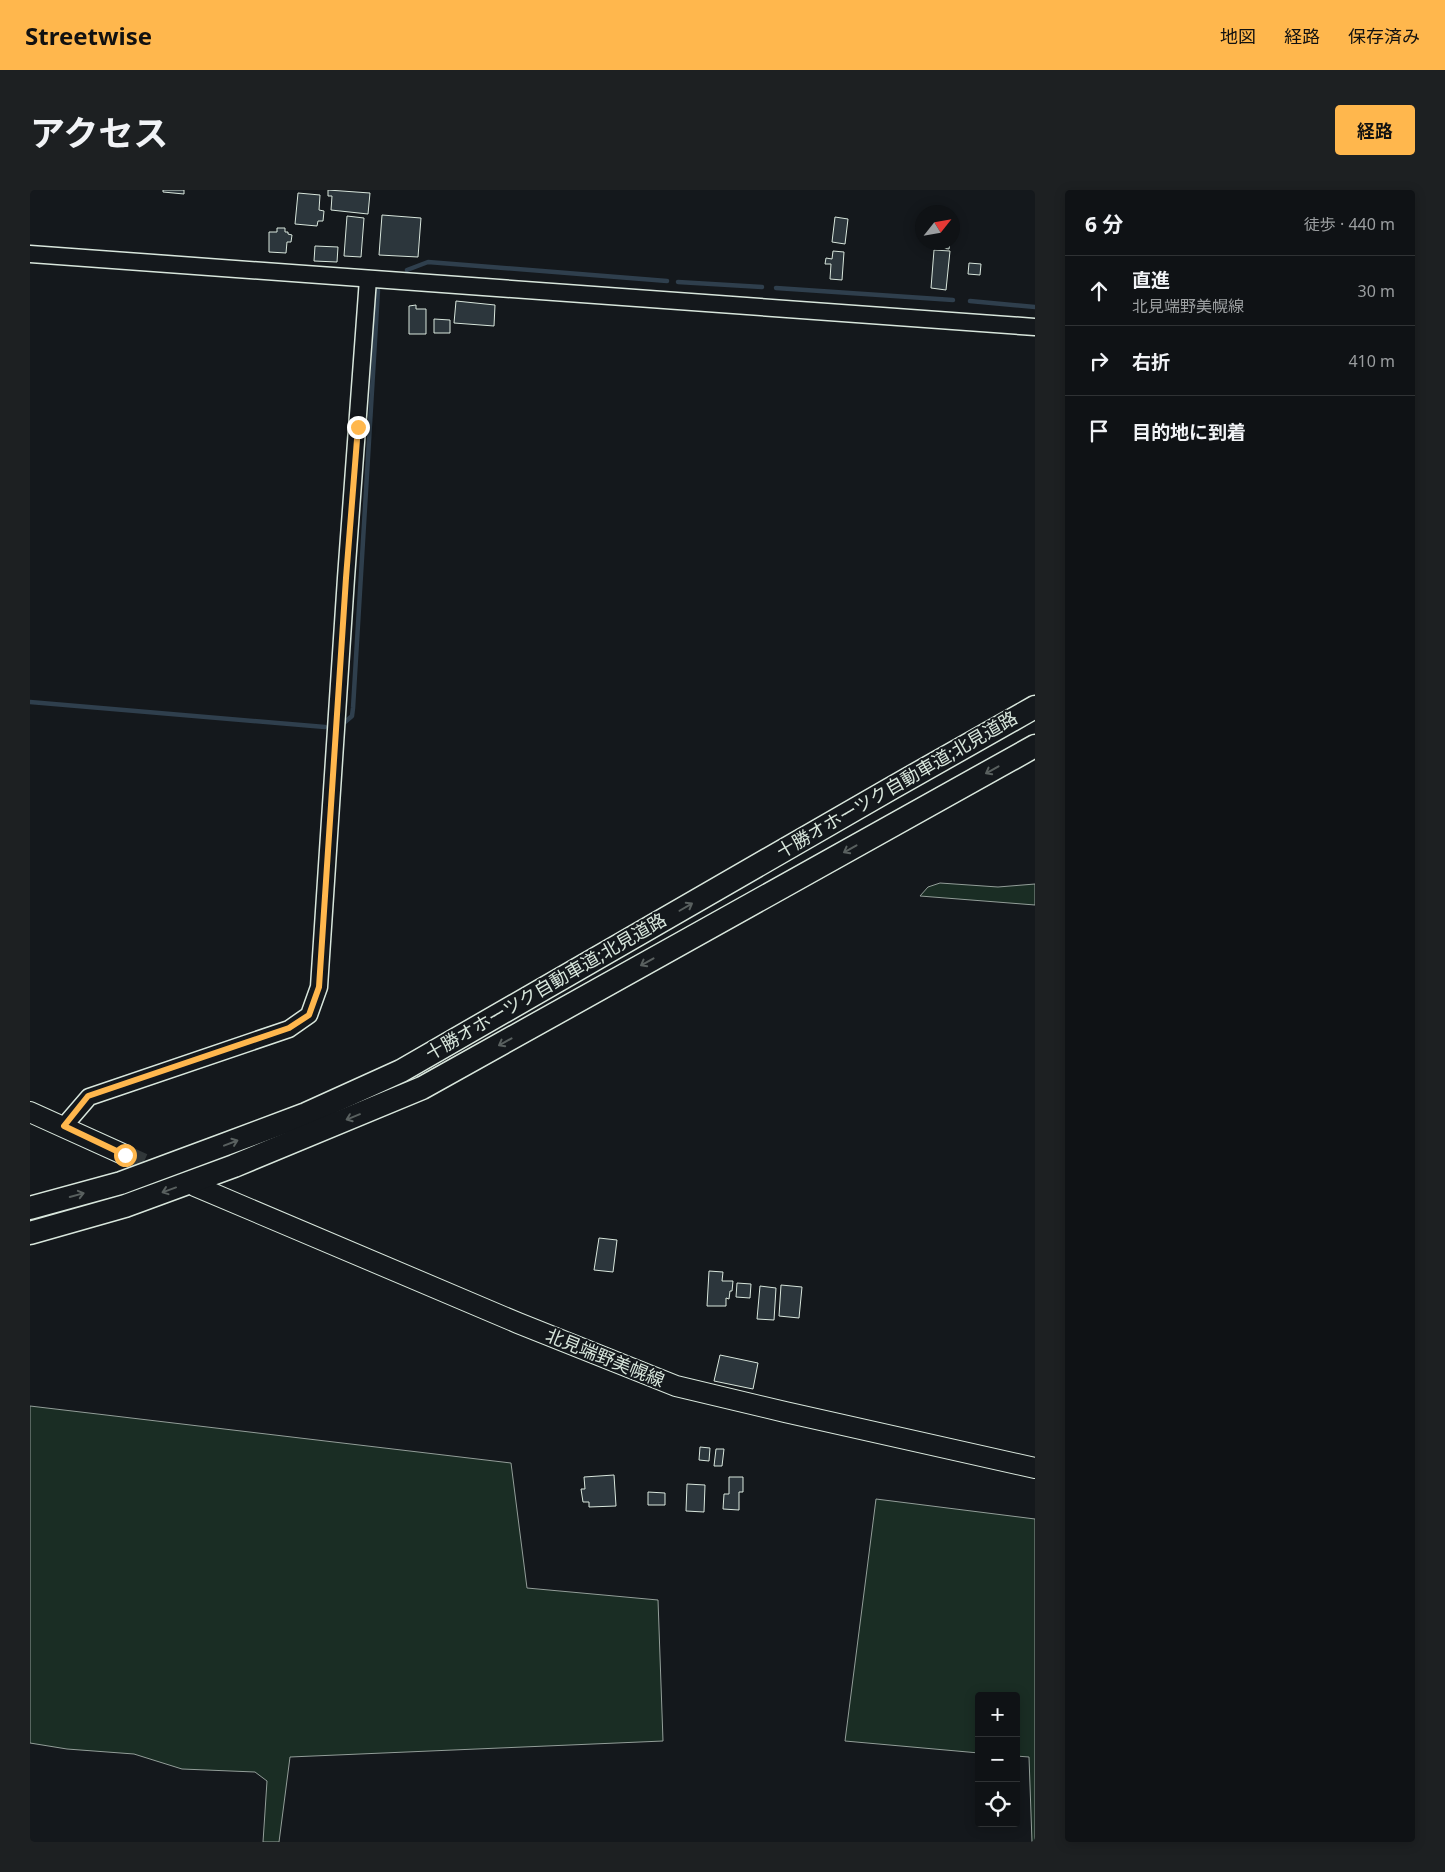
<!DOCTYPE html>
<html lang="ja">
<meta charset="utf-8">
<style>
body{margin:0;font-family:"Noto Sans","Noto Sans JP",sans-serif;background:#1d2022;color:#f1f3f6}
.controls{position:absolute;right:15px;bottom:15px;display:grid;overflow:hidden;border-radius:5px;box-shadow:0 2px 12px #0003}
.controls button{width:45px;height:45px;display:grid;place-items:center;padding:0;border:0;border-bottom:1px solid #2f3234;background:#0f1215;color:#f1f3f6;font:25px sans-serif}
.compass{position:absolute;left:885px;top:15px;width:45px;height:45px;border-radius:50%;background:#0f1215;box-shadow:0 2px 12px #0003;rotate:59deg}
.stop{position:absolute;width:15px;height:15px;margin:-11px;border:4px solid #ffb74d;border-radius:50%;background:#fff}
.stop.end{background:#ffb74d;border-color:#fff;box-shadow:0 1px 5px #0008}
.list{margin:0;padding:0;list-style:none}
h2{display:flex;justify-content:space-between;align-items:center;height:65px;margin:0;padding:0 20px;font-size:21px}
h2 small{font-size:16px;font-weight:400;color:#9b9ea0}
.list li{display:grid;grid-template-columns:32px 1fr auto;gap:15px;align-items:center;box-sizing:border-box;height:70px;padding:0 20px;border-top:1px solid #2f3234}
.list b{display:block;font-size:19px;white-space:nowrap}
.list p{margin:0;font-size:16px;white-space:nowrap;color:#9b9ea0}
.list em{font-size:16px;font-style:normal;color:#9b9ea0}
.icon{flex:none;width:28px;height:28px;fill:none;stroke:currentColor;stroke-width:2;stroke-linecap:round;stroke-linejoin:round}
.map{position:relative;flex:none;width:1005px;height:1652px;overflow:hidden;border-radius:5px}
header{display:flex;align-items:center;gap:30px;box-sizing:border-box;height:70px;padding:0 25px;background:#ffb74d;color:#111}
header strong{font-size:24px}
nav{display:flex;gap:28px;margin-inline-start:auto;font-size:18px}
.intro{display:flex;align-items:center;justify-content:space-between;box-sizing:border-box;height:120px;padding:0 30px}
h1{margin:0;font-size:35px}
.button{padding:12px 22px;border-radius:5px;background:#ffb74d;color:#111;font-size:18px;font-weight:700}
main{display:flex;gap:30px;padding:0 30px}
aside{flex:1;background:#0f1215;border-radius:5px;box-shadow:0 2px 12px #0003}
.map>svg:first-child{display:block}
.green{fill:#1a2d24;stroke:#939e99}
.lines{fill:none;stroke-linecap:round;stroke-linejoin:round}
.stream{stroke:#2f3f4d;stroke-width:4.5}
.building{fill:#2c363c;stroke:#d8e6dc}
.major-tunnel{stroke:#313739;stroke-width:20;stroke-dasharray:20 10;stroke-linecap:butt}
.minor-casing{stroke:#d8e6dc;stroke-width:19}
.major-casing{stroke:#d8e6dc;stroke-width:22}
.highway-casing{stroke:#d8e6dc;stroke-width:25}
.minor{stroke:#14181c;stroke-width:16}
.major{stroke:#14181c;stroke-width:20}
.highway{stroke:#14181c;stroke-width:22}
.oneway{stroke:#59605f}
.route{stroke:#ffb74d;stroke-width:6}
.labels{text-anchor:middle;stroke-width:4;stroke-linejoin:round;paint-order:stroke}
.street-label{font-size:18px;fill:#d8e6dc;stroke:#14181c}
</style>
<header>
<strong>Streetwise</strong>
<nav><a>地図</a><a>経路</a><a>保存済み</a></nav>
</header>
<div class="intro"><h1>アクセス</h1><a class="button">経路</a></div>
<main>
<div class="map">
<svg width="1005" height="1652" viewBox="0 0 1005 1652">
<rect width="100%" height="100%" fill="#14181c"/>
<!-- green -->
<g class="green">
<path d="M910 693 968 697 1005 694V715L890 706 898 697Z"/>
<path d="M0 1216 481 1273 497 1398 628 1410 633 1551 260 1567 249 1652H233L237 1591 225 1582 152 1579 104 1564 37 1559 0 1553Z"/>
<path d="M846 1309 1005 1329V1652H1002L999 1567 986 1566V1506H949V1563L815 1551Z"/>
</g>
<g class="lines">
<!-- stream -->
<g class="stream">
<path d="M377 80 398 72 637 91"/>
<path d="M648 92 732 97"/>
<path d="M746 98 923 110"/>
<path d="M940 111 1005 117"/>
<path d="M0 512 295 537"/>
<path d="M315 532 322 526 323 518 348 100"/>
</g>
</g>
<!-- building -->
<g class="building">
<path d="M133 0H154V4L133 2Z"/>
<path d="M298 0 340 3 338 24 301 20 302 6H298Z"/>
<path d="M268 3 290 5 289 20 294 21 293 31H288L287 36 265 34Z"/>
<path d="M352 25 391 28 388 67 349 65Z"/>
<path d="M317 26 334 28 331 67 314 66Z"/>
<path d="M805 27 818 29 815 54 802 52Z"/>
<path d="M247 38H255V42H258V44L262 45 261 52H257L256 63 239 62V42H247Z"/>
<path d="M905 52H920L919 59 905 57Z"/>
<path d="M285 56 308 57 307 72 284 71Z"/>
<path d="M904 60 920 61 916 100 901 98Z"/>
<path d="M803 61 814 62 812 90 800 89 801 74H795L796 68 802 69Z"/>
<path d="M939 73 951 74 950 85 938 84Z"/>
<path d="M426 111 465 115 464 136 424 133Z"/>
<path d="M386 115V119H396V144H379V116Z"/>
<path d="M404 129 420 130V143H404Z"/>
<path d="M569 1048 587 1050 583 1082 564 1080Z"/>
<path d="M679 1081 693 1082 692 1091H703L702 1101H700L699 1109 696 1108V1116H677Z"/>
<path d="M707 1093 721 1094 720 1108 706 1107Z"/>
<path d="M751 1095 772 1097 769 1128 749 1126Z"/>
<path d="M730 1096 746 1098 744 1130 727 1129Z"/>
<path d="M690 1165 728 1173 723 1199 684 1191Z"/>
<path d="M670 1257 680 1258 679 1271 669 1270Z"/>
<path d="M686 1259H694L692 1276H684Z"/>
<path d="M584 1285 586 1316 559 1317V1312H553L551 1299H555L554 1287Z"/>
<path d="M699 1287H713V1302H709V1320L693 1319 694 1304H699Z"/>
<path d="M657 1294 675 1295 674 1322 656 1321Z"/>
<path d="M618 1302 635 1303V1315H618Z"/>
</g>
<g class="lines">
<!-- major-tunnel -->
<path class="major-tunnel" d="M95 965 137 984"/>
<!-- minor casing -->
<g class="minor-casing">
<g id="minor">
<path d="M0 64 1005 137"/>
<path d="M34 936 59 907 259 839 279 825 289 797 316 388 338 89"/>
</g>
</g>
<!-- major casing -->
<g class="major-casing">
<g id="major">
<path d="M0 922 95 965"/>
<path d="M165 996 488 1133 646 1196 755 1222 1005 1278"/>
</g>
</g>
<!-- highway casing -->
<g class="highway-casing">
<g id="highway">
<path d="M0 1018 91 993 196 954 276 924 371 881 862 598 1005 517"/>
<path d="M0 1043 95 1016 204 976 392 898 1005 556"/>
</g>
</g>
<!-- minor -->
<use href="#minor" class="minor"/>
<!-- major -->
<use href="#major" class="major"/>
<!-- highway -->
<use href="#highway" class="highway"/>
</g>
<!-- one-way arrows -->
<defs><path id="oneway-shaft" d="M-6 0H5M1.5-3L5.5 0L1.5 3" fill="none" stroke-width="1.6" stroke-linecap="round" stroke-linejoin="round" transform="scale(1.25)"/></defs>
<g class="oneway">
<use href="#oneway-shaft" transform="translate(962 580) rotate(151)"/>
<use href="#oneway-shaft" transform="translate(820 659) rotate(151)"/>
<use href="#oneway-shaft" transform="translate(656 717) rotate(-30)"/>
<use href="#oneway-shaft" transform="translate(617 772) rotate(151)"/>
<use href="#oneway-shaft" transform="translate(475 852) rotate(151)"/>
<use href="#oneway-shaft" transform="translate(323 927) rotate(158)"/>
<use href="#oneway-shaft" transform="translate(201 953) rotate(-21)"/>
<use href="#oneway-shaft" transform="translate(139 1000) rotate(160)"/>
<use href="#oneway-shaft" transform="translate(47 1005) rotate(-15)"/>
</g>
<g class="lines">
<!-- route -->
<path class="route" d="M95 965 34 936 58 906 259 838 279 825 289 797 316 388 328 237"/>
</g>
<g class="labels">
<!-- street labels -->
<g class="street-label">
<text transform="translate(867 595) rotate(-30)" y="6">十勝オホーツク自動車道;北見道路</text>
<text transform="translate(516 797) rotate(-30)" y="6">十勝オホーツク自動車道;北見道路</text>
<text transform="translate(575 1168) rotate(22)" y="6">北見端野美幌線</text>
</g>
</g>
</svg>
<div class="controls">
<button>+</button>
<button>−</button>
<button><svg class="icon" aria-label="locate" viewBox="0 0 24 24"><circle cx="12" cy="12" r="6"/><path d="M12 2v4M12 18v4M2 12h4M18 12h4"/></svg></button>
</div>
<svg class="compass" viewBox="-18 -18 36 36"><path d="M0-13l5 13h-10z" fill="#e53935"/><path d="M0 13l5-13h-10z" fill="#9b9ea0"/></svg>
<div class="stop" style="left:95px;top:965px"></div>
<div class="stop end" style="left:328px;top:237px"></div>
</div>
<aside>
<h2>6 分<small>徒歩 · 440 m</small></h2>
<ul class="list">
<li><svg class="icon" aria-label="ahead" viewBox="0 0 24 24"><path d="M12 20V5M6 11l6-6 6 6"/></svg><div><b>直進</b><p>北見端野美幌線</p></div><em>30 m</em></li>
<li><svg class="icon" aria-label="right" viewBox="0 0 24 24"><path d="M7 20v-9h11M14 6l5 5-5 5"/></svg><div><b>右折</b></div><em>410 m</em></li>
<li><svg class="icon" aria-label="arrive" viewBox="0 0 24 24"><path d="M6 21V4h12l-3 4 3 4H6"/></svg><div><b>目的地に到着</b></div></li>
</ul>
</aside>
</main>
